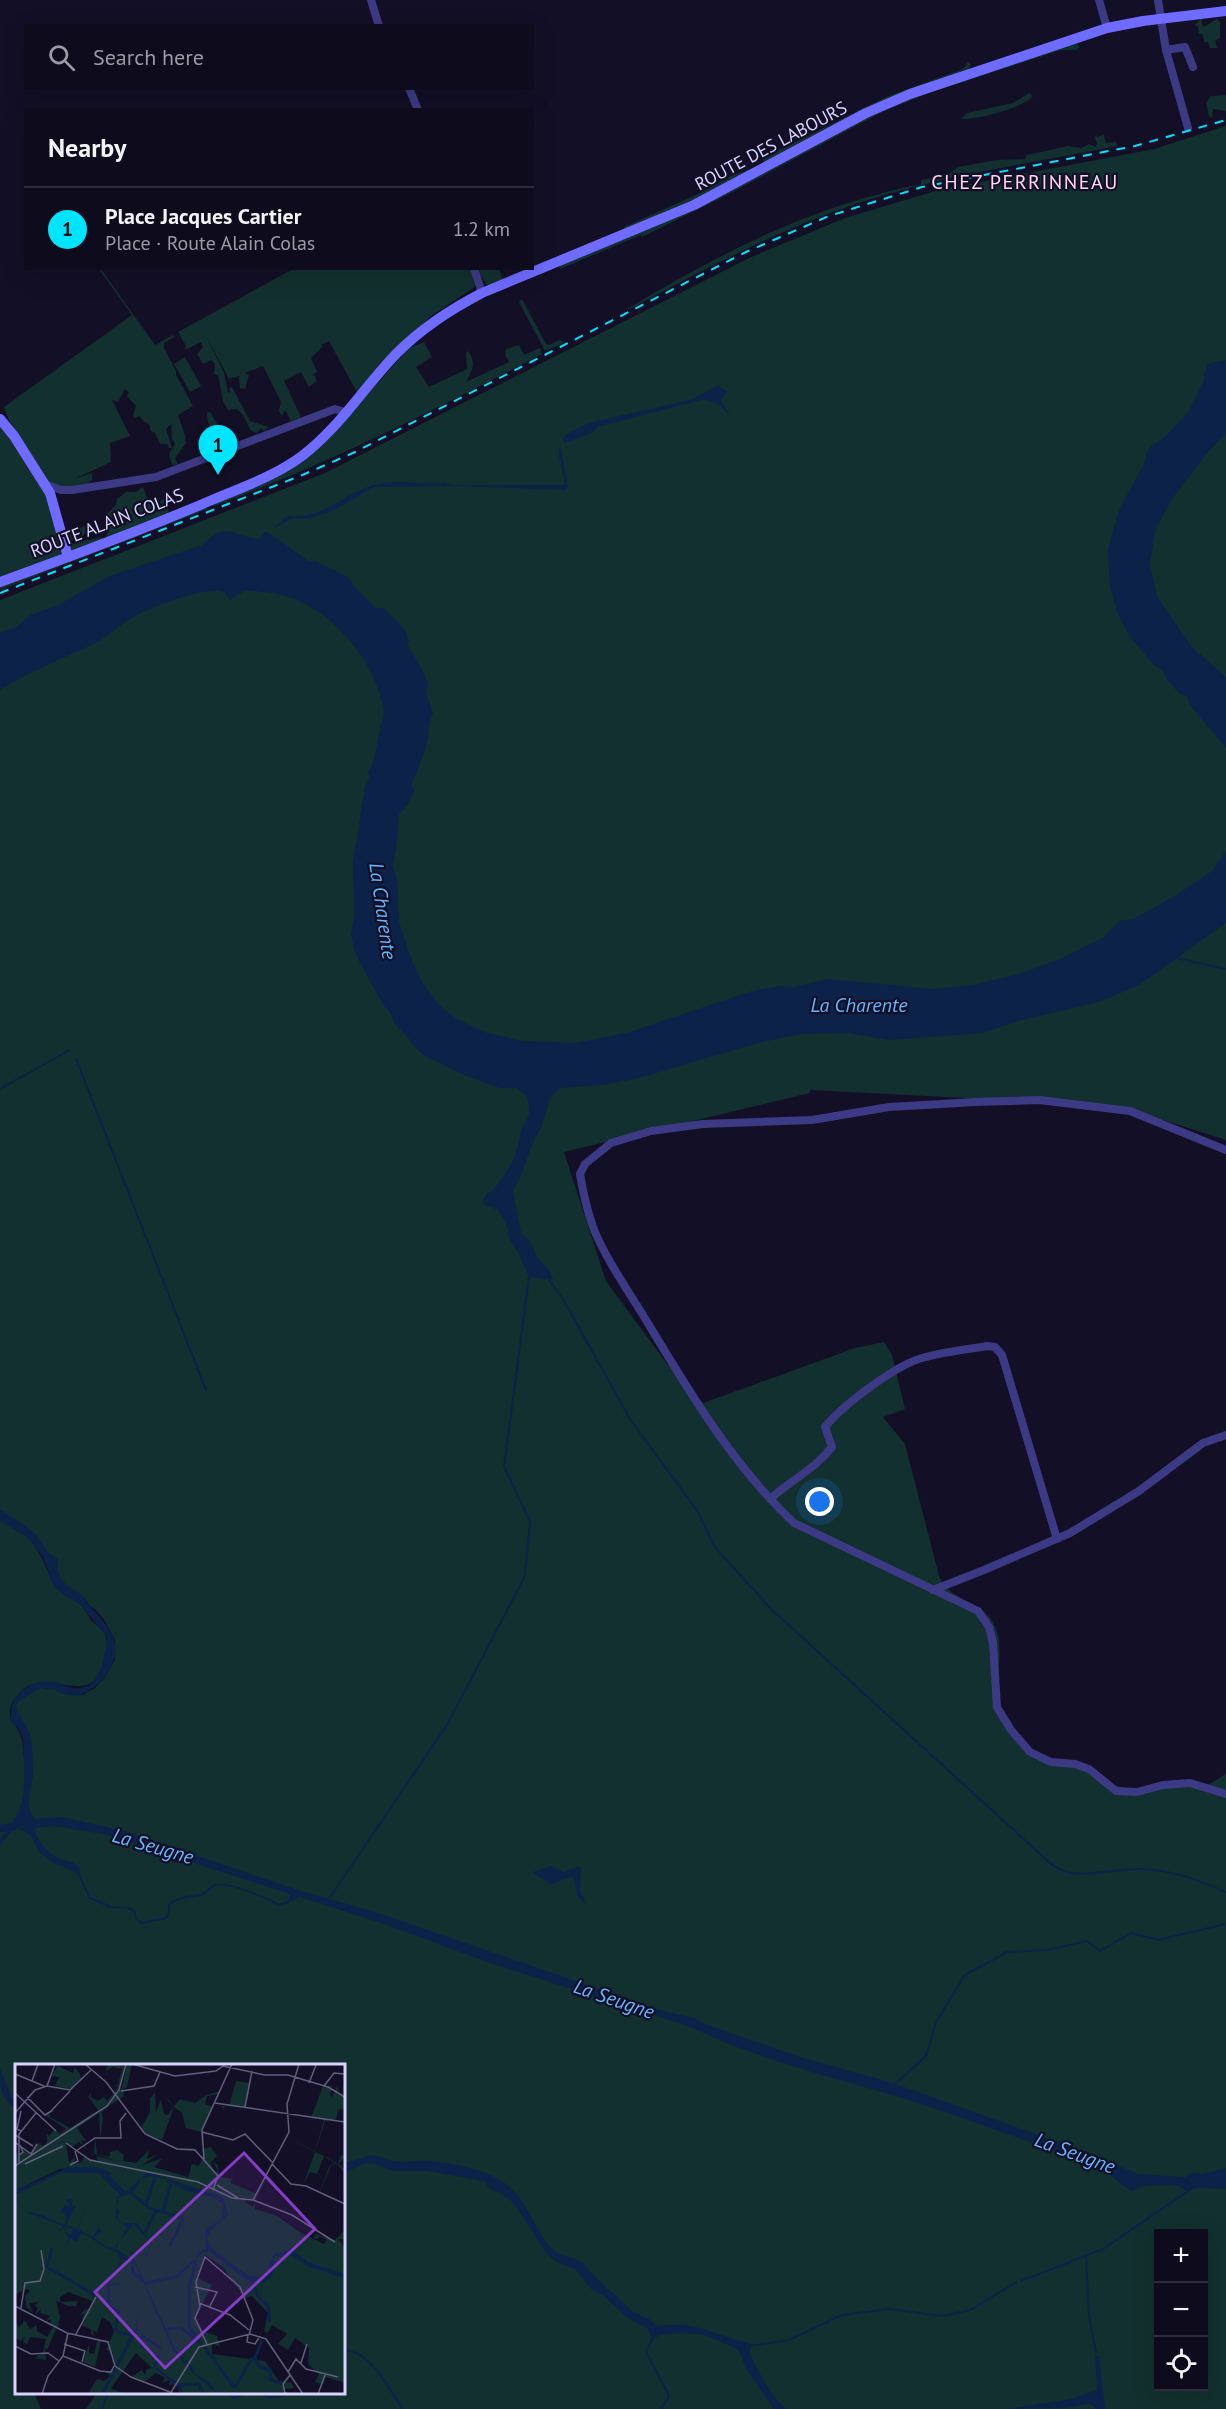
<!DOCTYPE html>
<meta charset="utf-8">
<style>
body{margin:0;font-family:"PT Sans",sans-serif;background:#1c1929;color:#f1f3f6}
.controls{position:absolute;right:18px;bottom:18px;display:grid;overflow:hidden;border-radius:0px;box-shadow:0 6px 24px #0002}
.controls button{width:54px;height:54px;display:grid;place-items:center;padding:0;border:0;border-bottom:2px solid #2e2b3b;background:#0e0b1c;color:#f1f3f6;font:30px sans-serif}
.you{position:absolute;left:820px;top:1502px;width:21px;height:21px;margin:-15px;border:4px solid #fff;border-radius:50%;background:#1a73e8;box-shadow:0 0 0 9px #1a73e833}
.badge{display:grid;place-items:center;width:39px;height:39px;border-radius:50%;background:#00e5ff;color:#111;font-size:20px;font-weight:700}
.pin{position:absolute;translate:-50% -50px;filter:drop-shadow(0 2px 3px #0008)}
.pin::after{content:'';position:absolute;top:32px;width:21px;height:18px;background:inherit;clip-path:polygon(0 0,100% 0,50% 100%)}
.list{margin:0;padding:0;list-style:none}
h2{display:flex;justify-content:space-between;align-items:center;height:78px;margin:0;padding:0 24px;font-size:26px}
h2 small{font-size:20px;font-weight:400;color:#9b9ba3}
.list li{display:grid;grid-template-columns:39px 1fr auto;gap:18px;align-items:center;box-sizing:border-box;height:84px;padding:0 24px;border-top:2px solid #2e2b3b}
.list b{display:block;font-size:22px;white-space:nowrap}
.list p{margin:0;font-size:20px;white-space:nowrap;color:#9b9ba3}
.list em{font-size:20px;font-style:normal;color:#9b9ba3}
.icon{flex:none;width:33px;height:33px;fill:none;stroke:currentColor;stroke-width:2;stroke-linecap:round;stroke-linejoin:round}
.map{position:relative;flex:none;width:1226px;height:2409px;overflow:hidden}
.search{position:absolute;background:#0e0b1c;box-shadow:0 6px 24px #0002;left:24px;top:24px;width:510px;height:66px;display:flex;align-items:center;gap:15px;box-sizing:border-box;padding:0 21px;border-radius:0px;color:#9b9ba3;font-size:22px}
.panel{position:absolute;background:#0e0b1c;box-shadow:0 6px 24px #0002;left:24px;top:108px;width:510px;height:162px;border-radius:0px}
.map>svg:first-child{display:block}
.green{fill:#12302f;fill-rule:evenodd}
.water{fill:#0c2248}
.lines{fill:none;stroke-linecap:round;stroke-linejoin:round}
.stream{stroke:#0c2248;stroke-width:2}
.river{stroke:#0c2248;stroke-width:12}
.street{stroke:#3d3a85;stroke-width:8}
.secondary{stroke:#6f6bff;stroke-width:10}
.rail{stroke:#00e5ff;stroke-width:2;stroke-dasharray:9 8;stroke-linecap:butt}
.labels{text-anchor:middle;stroke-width:4.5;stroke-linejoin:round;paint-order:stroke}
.street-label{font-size:18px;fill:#d9d4ff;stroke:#130f26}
.neighbourhood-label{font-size:20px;letter-spacing:1.5px;fill:#ffd6f0;stroke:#130f26}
.water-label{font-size:20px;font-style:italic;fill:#62b6ff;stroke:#130f26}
.inset-river{fill:none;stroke:#0c2248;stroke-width:3}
.inset-road{fill:none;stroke:#625e7d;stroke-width:1.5}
.view{fill:#843dc5;fill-opacity:0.15;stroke:#843dc5;stroke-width:3}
.inset-edge{fill:none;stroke:#d9d4ff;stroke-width:3}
</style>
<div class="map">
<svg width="1226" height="2409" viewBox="0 0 1226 2409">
<rect width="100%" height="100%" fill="#130f26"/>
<!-- green -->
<g class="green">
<path d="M1202 17V25L1204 27 1217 19 1220 22V38L1215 41 1217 48H1210L1208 42H1204L1203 35 1199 33 1198 27 1195 25Z"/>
<path d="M1074 42 1080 47 1075 50H1061L932 92 884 111 729 194 642 237 641 235 560 269 559 265 894 104Z"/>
<path d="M968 62 971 64 969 69 930 84 755 170 753 168 764 163 763 158 886 97 963 69Z"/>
<path d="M1029 93 1033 96C1024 108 975 120 961 119L967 113 1013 103Z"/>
<path d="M1226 95V111L1213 109 1212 118 1209 116 1206 103 1211 96Z"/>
<path d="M1226 126V1140L1119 1106 810 1090V1093L564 1152 606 1281 676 1376 703 1403 855 1348 884 1342 892 1355 905 1409 883 1417 905 1444 939 1576C949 1601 980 1600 993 1622 1008 1650 991 1683 1002 1712 1010 1731 1026 1751 1046 1757 1056 1760 1067 1759 1077 1762 1094 1766 1104 1783 1120 1787 1141 1792 1162 1780 1183 1781 1190 1781 1199 1786 1206 1785 1212 1784 1220 1777 1226 1774V2409H86L97 2393 344 2392V2066H16V2392L34 2393 41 2409H0V1521C30 1531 41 1553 52 1581 58 1595 69 1595 79 1603 85 1608 88 1617 93 1622 96 1625 100 1627 103 1631 109 1638 107 1653 104 1662 91 1714 44 1660 17 1696 10 1705 9 1710 11 1721 27 1737 21 1750 26 1770L24 1735 15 1717 16 1702C32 1689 53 1678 71 1695H82L95 1688 105 1677 115 1660V1640L105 1621 97 1611 90 1606 84 1597 69 1589 57 1574 56 1558C42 1552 45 1546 37 1537 27 1525 13 1519 0 1512V600L325 473 749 258 845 218 939 190 1154 149ZM1158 2234H1204V2386H1158Z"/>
<path d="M1104 135 1106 143 1116 142 1117 146C1028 164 936 176 850 206 774 232 703 270 632 308L627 309C704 263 782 221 868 197 885 193 903 186 921 185V180L947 175 958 167 997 160 1025 159 1027 155 1068 146 1081 148 1089 144 1096 147 1097 144 1095 137Z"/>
<path d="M750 169V172L698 201 625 231 624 227 698 194 736 173 737 174Z"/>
<path d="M98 268 101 269 155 345 173 335 175 337 164 343V348L176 371V375L193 406 178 415 185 435 186 443 175 458 178 464 172 465 169 454 175 444 172 438 171 424 166 429 172 448H169L167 444H160L155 433 151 431 149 424 145 422 139 416 135 418 133 416 136 406 127 396 129 392 125 389 118 402 112 400 130 436 110 443 111 462 74 479 92 473V480C80 492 57 489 45 479L9 420 4 407 132 315Z"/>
<path d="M293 269H471L475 287 431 316 383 364 358 394 329 341 321 345 323 346 311 358 317 372 311 376 314 375 317 381 309 387 301 372 284 381 301 417 291 421 285 410 282 416 279 411 281 402 263 366 245 373 249 375 245 389 240 388 239 377 242 375 229 379 206 336 224 373 228 392 230 393 229 388 232 387 250 421 269 427 264 431 261 428 257 433 251 431 243 415 237 409 228 410 223 401 218 375 214 374 215 364 211 360 203 364 197 354 203 347 201 342 185 350 186 346 178 332Z"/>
<path d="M477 269H499L503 280 490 286 486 284Z"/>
<path d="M522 299 546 344 549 345 559 340 564 341 562 344 545 351 519 302Z"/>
<path d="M424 342 432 357 416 367 429 387 467 369 466 353 468 351C477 363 472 371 466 382L509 362 505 355 506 349 519 345 524 355 540 348 542 354C434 410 329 464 214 506L212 505 323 444 409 348Z"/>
<path d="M185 357 201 386 190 392 174 364Z"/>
<path d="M210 412 219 427 225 441 234 440 225 445C215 438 207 426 207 413Z"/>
<path d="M0 423 43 485 65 551 56 558 0 578Z"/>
<path d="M143 487 151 507 156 508 162 499 166 500 169 514 206 507 208 509 0 590V585L73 553 63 534 85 526 87 530 83 536 70 541 73 544C82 540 91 541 100 537L105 539 110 526 120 523 126 525 127 514 110 522 105 516 116 505 117 499 126 492H136Z"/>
</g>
<!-- water -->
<g class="water">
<path d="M1226 360V433L1208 452 1172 499 1155 530 1150 565 1158 598 1191 646 1226 677V748L1189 704 1188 697 1180 694 1167 680 1164 672 1154 665 1129 636 1117 612 1110 586 1108 549 1119 510 1144 464 1148 449 1167 435 1189 411 1203 382 1207 364Z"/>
<path d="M718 385 727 392 721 400 730 415C722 407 714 400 702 400L597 427 594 432 565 443 563 440 565 435 589 423 693 399Z"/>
<path d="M560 444 568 487 566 490 458 486 374 487 334 510 313 518 291 519 274 528 287 516C323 519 337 498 368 487 389 479 416 483 438 484L444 482 451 485H563L565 484 559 455Z"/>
<path d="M229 531C239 534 248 537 259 539L265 532H268L310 562 316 561 348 577 354 586 376 608H384L405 630 409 641 407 645 421 667 428 684 426 692 433 713 430 721 426 748 412 784 414 792 408 804 399 814 397 843 393 865 397 880 399 922 409 953 422 982 440 1006 457 1019 487 1033 523 1041 575 1043 630 1032 752 991 779 986 794 987 827 979 933 989 973 985 1022 973 1060 959 1103 938 1119 921 1134 919 1173 897 1212 871 1226 851V923L1139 985 1099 1002 1018 1021 983 1033 889 1040 849 1033 802 1034 762 1042 635 1079 603 1085 560 1088 551 1097 540 1130 535 1137 521 1175 513 1191 521 1233 530 1241 537 1257 550 1271 553 1280 529 1277 518 1252 510 1240 506 1223 498 1210 485 1205 483 1200 487 1193 493 1191C508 1170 515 1162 520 1136 523 1117 535 1121 526 1095L516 1088H500L464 1075 425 1056 412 1045 410 1040 395 1024 391 1014 382 1003 356 955 351 935 354 916 353 862 365 786 370 777 368 772C375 763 377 745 379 733 381 725 385 714 383 706 373 660 336 615 292 598 277 592 261 592 246 590L230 600C230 600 225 593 225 593 211 583 147 609 133 617 121 624 111 634 99 641 66 658 31 670 0 690V633L6 630 16 628 30 615 56 606 110 576 193 548 202 545 216 533Z"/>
<path d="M0 1510C13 1517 30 1527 39 1539 46 1549 46 1553 58 1559 58 1563 57 1569 58 1572 64 1588 75 1588 84 1597 86 1600 87 1603 89 1605 105 1623 126 1642 110 1668 104 1679 96 1688 84 1693 75 1698 62 1695 54 1689L50 1690 40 1688 19 1701 16 1706C18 1714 23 1720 27 1727 33 1740 33 1759 33 1774 32 1788 23 1808 35 1819L62 1817 125 1831 298 1890 378 1913 663 2011C677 2015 694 2015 705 2024L800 2057 890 2082 1086 2152 1138 2174 1226 2180V2189L1199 2188 1186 2190 1175 2185 1143 2186 1132 2191C1119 2184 1111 2174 1098 2167 1032 2143 966 2118 899 2097 829 2076 756 2059 691 2027L490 1963 384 1924 300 1897 287 1903 290 1895 287 1893 104 1834 53 1826 36 1828 35 1832C43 1849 55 1861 74 1862L80 1870V1874L52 1862 39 1852 32 1837 25 1831 18 1829 13 1830 0 1845V1840L5 1832H0V1825L12 1823C30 1798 23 1768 23 1738L19 1730 11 1721C8 1696 29 1678 55 1682 61 1683 66 1687 73 1688 101 1692 105 1656 107 1637L80 1604 65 1596 55 1588 42 1555 26 1536 0 1521Z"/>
<path d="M552 1866 564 1872 576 1867H581L580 1890 586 1903C574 1897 577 1889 574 1878L570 1877 548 1885 549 1882 534 1874 533 1872Z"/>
<path d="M0 2069 12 2098 16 2101V2109C0 2096 0 2089 0 2069Z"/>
<path d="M372 2155C380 2155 385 2160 393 2161 406 2163 417 2160 429 2161 455 2163 496 2171 514 2191 529 2206 539 2239 555 2251 567 2260 583 2255 589 2271L632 2311 649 2319 657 2326C687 2322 702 2328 730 2338 737 2341 747 2340 752 2345L749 2352C759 2372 769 2394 786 2409H774L746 2369 739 2350C734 2347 708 2336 703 2335 694 2333 661 2332 655 2338 652 2341 650 2347 647 2350L651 2336 648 2329 625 2316 604 2296 591 2289 575 2269 558 2263 547 2254 513 2202 500 2193 491 2190 484 2181 427 2171H392L376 2164 366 2163 344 2173V2163Z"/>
<path d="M1095 2356H1099L1105 2409H1095L1093 2405 1088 2404 1065 2408 1007 2409 1071 2399 1097 2390Z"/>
</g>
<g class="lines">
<!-- stream -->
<g class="stream">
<path d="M1176 958 1226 969"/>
<path d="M76 1059 206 1390"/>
<path d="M0 1089 70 1050"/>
<path d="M549 1280 563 1299 630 1419 698 1512 715 1547 771 1609 1051 1864C1057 1867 1062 1871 1068 1872 1084 1877 1122 1868 1142 1869 1172 1870 1198 1880 1226 1892"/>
<path d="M78 1873 90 1898 111 1907 128 1908 134 1911 136 1919 142 1923 166 1918 169 1913V1905C176 1897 189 1897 200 1895 207 1894 209 1887 215 1885 229 1881 266 1898 279 1905L288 1902"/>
<path d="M328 1900 447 1725 525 1576 530 1521 504 1467 529 1277"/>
<path d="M895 2084 926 2056 936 2022 965 1975 1007 1952 1047 1950 1087 1941 1100 1951 1131 1933 1158 1940 1226 1924"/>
<path d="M1086 2257 1089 2316 1096 2352"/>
<path d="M1021 2281 1103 2249 1191 2189"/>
<path d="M750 2346 789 2340 842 2315 889 2309 942 2316 970 2310 1017 2282"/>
<path d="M647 2349 646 2352 669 2396 661 2409"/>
<path d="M344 2350C372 2352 388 2388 403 2409"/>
<path d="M228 2392 234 2398 249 2392"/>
<path d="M251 2392 271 2397H282L287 2392"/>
<path d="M102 2409 108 2392"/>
</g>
<!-- river -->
<path class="river" d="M1192 2179 1203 2180 1226 2174"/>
<!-- street -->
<g class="street">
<path d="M371 0 379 26"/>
<path d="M1099 0 1107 28"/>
<path d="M1158 0 1166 50 1188 128"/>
<path d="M1166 50 1185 47 1193 67"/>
<path d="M409 88 418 110"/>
<path d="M474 268 482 293"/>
<path d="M45 484 61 490H72L156 477 335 409 348 413"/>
<path d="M1226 1150 1130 1111 1039 1100 976 1102 889 1107 812 1120 703 1124 651 1131 611 1143 585 1164 580 1174C583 1192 587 1210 593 1227 603 1254 628 1291 643 1315 687 1388 732 1465 794 1523L978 1611 989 1627 993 1643 997 1707 1011 1730 1030 1752 1051 1762 1075 1764 1089 1769 1116 1791 1137 1792 1163 1785 1190 1783 1226 1794"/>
<path d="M770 1499C792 1479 814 1470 832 1447L825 1427C843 1405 892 1368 919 1359 940 1352 965 1350 987 1346L995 1347 1002 1355 1057 1539"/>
<path d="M933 1590 984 1570 1070 1533 1139 1491 1203 1443 1226 1435"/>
</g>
<!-- secondary -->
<g class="secondary">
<path d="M0 419 14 436 50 493 68 557"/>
<path d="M0 582C72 556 142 530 212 500 243 487 275 476 302 456 340 427 364 387 397 353 422 328 451 309 482 293L694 205 866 113 910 94 1107 28 1143 21 1226 11"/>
</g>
<!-- rail -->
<path class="rail" d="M0 593 300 476 353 453 746 252 829 216 922 187 1135 146 1226 120"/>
</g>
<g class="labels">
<!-- street labels -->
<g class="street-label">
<text transform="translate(771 146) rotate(-28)" y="6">ROUTE DES LABOURS</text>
<text transform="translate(107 523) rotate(-21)" y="6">ROUTE ALAIN COLAS</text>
</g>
<!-- neighbourhood labels -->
<g class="neighbourhood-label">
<text x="1025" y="189">CHEZ PERRINNEAU</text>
</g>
<!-- water labels -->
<g class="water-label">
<text transform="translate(383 911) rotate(82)" y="7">La Charente</text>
<text x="859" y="1012">La Charente</text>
<text transform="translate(153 1846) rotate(16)" y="7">La Seugne</text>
<text transform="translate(614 1999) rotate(19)" y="7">La Seugne</text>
<text transform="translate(1075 2153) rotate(20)" y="7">La Seugne</text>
</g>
</g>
<!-- overview -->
<g transform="translate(15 2064)">
<rect width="330" height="330" fill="#130f26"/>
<path d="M92 0 109 2 105 20 100 30 92 40 33 81 0 101V91L11 87 16 90 23 79 28 82 32 79V70L34 72 40 65 45 70 51 65 24 47 13 37 30 51 35 46H36L32 52 35 49V53L55 64 83 46 73 33 77 28 75 33 83 37 89 33 92 37 99 29 103 22 98 21H103L107 5 98 3 91 7ZM112 0H117L112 23 108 25 109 32 94 42 102 53 94 42 87 48 88 55 85 74 84 49 62 64 72 78 66 76 69 83 79 89 80 74 82 90 94 93 95 88 102 86 109 91 108 97 121 99 134 86 132 95 145 89 127 101 148 94 139 103 173 113 177 100 183 102 188 95 178 85 164 86H162L160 85 178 84 189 94 187 86 186 68 171 64 167 49 159 43 147 76 132 71 126 64 135 48V35L140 28 141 49 146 35 149 50 153 51 159 42 154 38 149 31 159 42 165 35 180 39 191 31 205 27 203 35V30L192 32 190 40 198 43 187 67 201 72 188 69 187 85 196 83 202 92 195 99 200 109 203 107 198 98 203 101 204 113 217 115 219 99 216 119 242 130 249 115 257 100 240 137 232 134 230 138 238 143 240 139V145L262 152 286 169 309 180 312 176 305 172 302 175 298 174 301 170 320 176 330 166V175H323L330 184V319L311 313 308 321 300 318 304 310 293 300 294 284 280 274 273 286 263 280 272 270 257 261 253 269 249 267 253 249 237 232 230 234 208 203 190 191 182 214 197 221 180 254 188 267 202 272 205 283 197 279V290L250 297 264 317 277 319 279 324 269 325 268 330H165L161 320 154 321 155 316 147 319 150 314 141 309 129 318 111 309 117 312 127 306 130 311 132 305 137 304 121 289 96 324 110 330H73L82 315 90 317 95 312 89 307 96 308 101 303 96 283 97 288 95 291 96 287 91 286 95 279 91 276 95 277 99 267 95 258 87 253 82 269 78 266 79 272 76 270V265L65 261 70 257 67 254 70 249 64 252 70 245 74 246 77 237 53 228 45 233V238L63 237 61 242H53L41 237 45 253 43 264 35 261 36 255 31 257 35 252 25 249 26 245 21 250H20L23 244 20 241 24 238 14 239 18 249 11 243 10 232 15 227 8 223V227L0 230V130L44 109 68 106 87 110 108 130 91 108 74 103 45 105 0 127V103L92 42 107 23ZM51 78 56 83 64 78 78 89 102 97 81 92 83 97 69 93 67 98 59 100 60 94H59L54 99ZM43 2 58 9 60 3 65 10 66 15 56 25 40 22 44 13 36 12ZM221 17 234 19 230 43 210 42 208 46 206 42H214ZM323 21V28L330 34V46L324 45 321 55 310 57 300 88 312 93 323 100 326 91 330 92 324 100 329 105 330 109 321 99 318 101 316 102 304 130 314 103 316 101 320 99 309 92 302 110 295 108 288 121 300 88 272 74 300 87 309 56 296 54 308 22H317L315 31 317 33ZM10 256 15 265 22 261V267L32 273 38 263 41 265 32 286 30 283 31 296 20 294 28 288 31 275 15 273 12 281 8 277 10 272 6 277 0 274V260L1 258 4 263ZM82 277H86L80 303 68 298 74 280V289L79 290Z" fill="#12302f" fill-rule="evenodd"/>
<path d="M53 103H80L97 109 95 112 111 128 133 108 208 133 213 151 195 167 192 176 197 185 234 212 250 213 259 190 276 185 293 198 330 210V214L294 203 274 190 260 193 257 212 248 219 230 215 194 187 185 190 181 197 182 188 191 185 190 166 207 154 208 141 201 134 172 127 149 115 136 112 126 115 118 129 104 133 101 143 104 147 102 154 108 159 117 139 108 159H122L136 179 133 192 124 189 118 196 122 201 132 223 160 285 178 303 180 310 194 318 203 330 180 311 158 286 119 198 117 202 116 196H107L100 212 94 220 105 219 107 221 122 245V262L127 271 126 281 146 293 140 302 165 321 169 330 139 303V300L143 295 125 280 126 270 121 265 122 245 106 220 93 221 106 196 102 188 91 184 73 172 70 179 73 172 66 169 62 178 55 174 47 188 54 174 50 168 56 170 58 165 49 162 50 168 48 163 40 172 48 162 14 149 0 134 14 148 27 151 32 136 27 151 34 155 36 151 35 155 42 158 44 151 42 158 50 161 52 153 46 148 50 141 55 143 51 135H58L57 141 61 142 51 161 62 165 71 144 63 165 70 169 73 162 70 169 78 173 90 150 83 164 87 167 79 174 92 183H102L112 163 101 154V140L102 133 105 131 84 109H45L0 131V127ZM119 160 135 179 133 190 124 188 117 195 99 184Z" fill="#0c2248" fill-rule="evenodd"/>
<path class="inset-river" d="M116 129 134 144 168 154M131 141 140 114M148 147 156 120M130 169 141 147M155 182 168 155M37 184 32 203 60 219M181 197 174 223V262L184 278M117 202 118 209 128 217M237 216 242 231 253 242 255 258M131 219 161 213 180 196M61 220 80 231M93 221 94 242 104 247 100 267 115 271M151 265 166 264 187 280M127 272 146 284M247 276 240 294 244 302 256 307 255 315 267 320M190 284 219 323M102 302 121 265M164 321 184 320 188 330M220 324 236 295H240M87 330 101 305"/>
<path class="inset-road" d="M70 0 91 18 130 70 162 85 180 86 203 112 198 126M117 0 160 12 201 7 208 2 250 11H273L313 23 330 33M0 10 29 22M17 17 23 0M294 19 301 1M32 22 40 0M309 22 319 9 330 10M106 27 139 22 145 8M0 29 41 67M12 33 30 51 38 46M200 39 330 58M230 43 237 7M37 46 55 27M0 49 20 26 32 22 55 26 77 5M6 67 2 65 6 47M187 68 218 76 230 70 257 98M0 71 18 82M1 79 16 90 22 80M51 79 75 96 183 118 217 134 238 136 277 151 320 178M4 85V91L8 88 5 81M61 87 80 74H106L105 57 111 49M189 95 187 66 217 0M4 98V70L21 49M10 100 48 82M257 100 276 120 291 122 330 140M55 101 63 97 60 87M0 102 92 42 104 26 111 0M202 121 223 134M238 136 274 68 272 40 284 0M180 223 202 228 194 244M184 239 215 251 234 266M0 242 52 269 93 278 100 302M6 244 10 219 25 217 29 205 26 186M61 270 81 233M233 271 232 278 240 280 245 272M49 280 70 287 67 298M192 280 180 254 185 243 181 218 190 193 225 223 238 256 234 271M0 282 16 290 33 289 44 297M48 292 85 307 96 308 99 302M286 299 292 280M100 302 116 313 155 328M273 308 281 295 291 305 323 313M275 311 268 320 270 329 275 330M27 330 33 312 48 292 53 269M155 330 184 283 235 270 251 275 288 330M303 330 310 311"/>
<path class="view" d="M229 89 300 165 150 304 80 228Z"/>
<rect width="330" height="330" class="inset-edge"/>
</g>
</svg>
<div class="controls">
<button>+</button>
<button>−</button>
<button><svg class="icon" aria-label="locate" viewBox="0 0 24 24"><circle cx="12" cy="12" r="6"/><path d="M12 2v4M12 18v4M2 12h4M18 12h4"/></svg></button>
</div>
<div class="you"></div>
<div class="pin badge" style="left:218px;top:475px">1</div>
<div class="search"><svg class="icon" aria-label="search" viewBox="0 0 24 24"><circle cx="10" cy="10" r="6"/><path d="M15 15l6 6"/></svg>Search here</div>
<section class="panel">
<h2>Nearby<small></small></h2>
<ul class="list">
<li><span class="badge">1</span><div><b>Place Jacques Cartier</b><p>Place · Route Alain Colas</p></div><em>1.2 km</em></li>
</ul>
</section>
</div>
